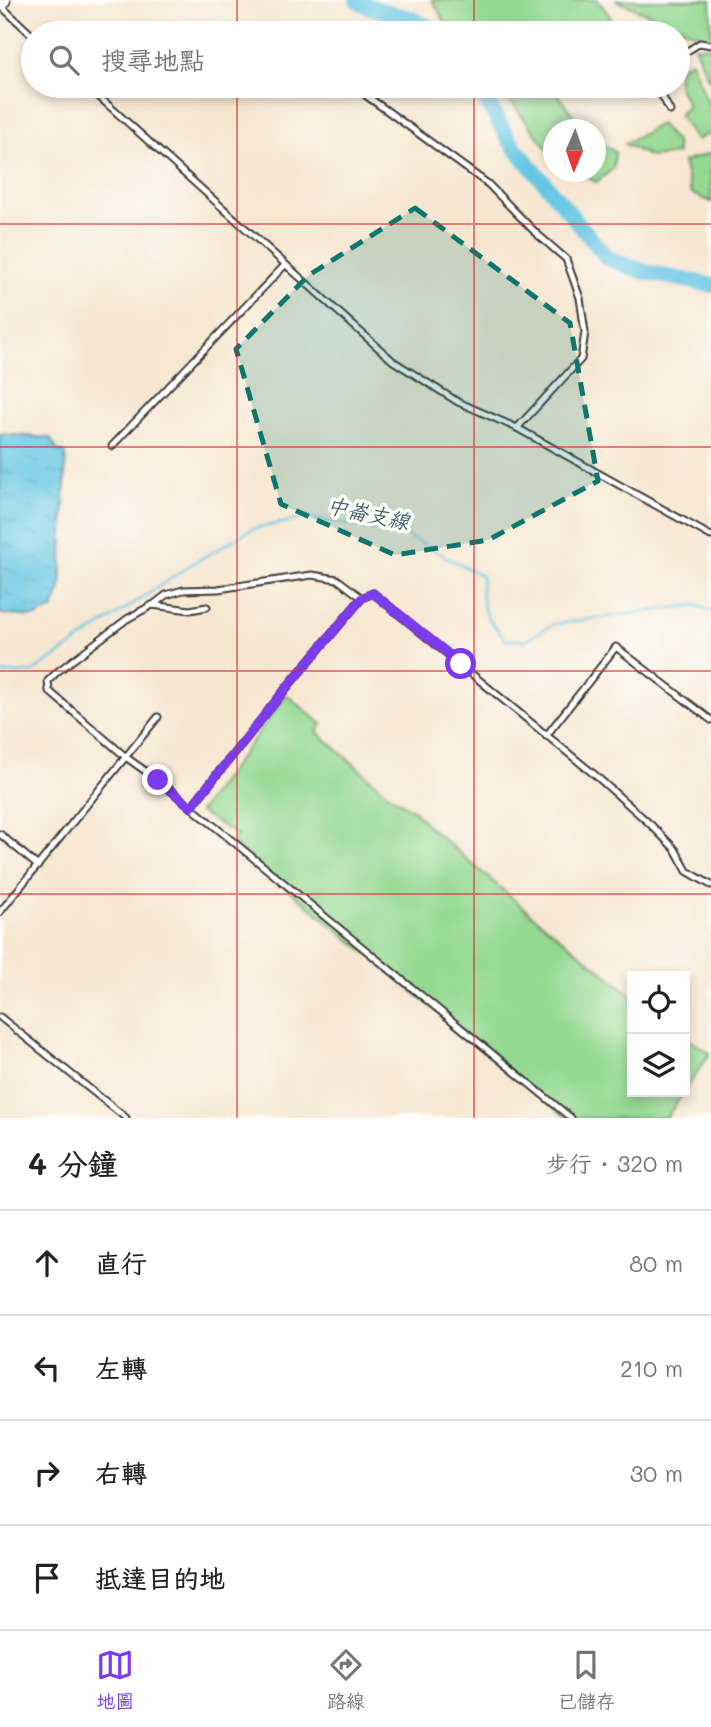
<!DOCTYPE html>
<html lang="zh-TW">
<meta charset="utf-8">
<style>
body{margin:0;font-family:Mali,"LXGW WenKai TC",sans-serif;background:#f6f6f6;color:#222}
.controls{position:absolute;right:21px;bottom:21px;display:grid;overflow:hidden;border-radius:0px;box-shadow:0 4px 10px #0003}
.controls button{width:63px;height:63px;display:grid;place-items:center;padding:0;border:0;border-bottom:2px solid #e0e0e0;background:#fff;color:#222;font:35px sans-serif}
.compass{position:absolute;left:543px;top:119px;width:63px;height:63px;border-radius:50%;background:#fff;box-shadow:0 4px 10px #0003;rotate:182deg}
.stop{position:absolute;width:21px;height:21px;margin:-16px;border:5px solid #7c3aed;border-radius:50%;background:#fff}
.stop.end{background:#7c3aed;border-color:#fff;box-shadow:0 2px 7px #0008}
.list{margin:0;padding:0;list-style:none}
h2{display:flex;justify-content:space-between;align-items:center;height:91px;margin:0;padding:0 28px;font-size:30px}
h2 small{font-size:23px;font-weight:400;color:#767676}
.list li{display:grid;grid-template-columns:46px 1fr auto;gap:21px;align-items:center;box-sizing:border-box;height:105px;padding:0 28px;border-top:2px solid #e0e0e0}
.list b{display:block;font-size:26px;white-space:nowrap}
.list em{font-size:23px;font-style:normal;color:#767676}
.icon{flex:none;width:38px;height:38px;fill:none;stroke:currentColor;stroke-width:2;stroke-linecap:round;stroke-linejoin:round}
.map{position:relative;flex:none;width:711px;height:1118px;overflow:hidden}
.search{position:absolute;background:#fff;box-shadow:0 4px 10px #0003;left:21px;right:21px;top:21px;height:77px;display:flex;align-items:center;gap:18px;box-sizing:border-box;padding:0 24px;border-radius:38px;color:#767676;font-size:26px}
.sheet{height:511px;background:#fff}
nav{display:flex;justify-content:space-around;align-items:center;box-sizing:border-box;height:98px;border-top:2px solid #e0e0e0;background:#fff;font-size:19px;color:#767676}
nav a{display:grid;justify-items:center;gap:4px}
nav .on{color:#7c3aed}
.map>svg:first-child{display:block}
.garden{fill:#94d992;stroke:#587a57;stroke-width:2}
.water{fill:url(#water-ripples);stroke:#417180;stroke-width:2}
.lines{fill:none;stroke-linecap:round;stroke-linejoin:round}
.stream{stroke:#66c6e4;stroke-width:2.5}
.river{stroke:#66c6e4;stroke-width:16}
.lane-casing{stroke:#3d3a37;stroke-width:9}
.primary-casing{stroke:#3d3a37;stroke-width:19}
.lane{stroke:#fff;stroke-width:5}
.primary{stroke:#fff;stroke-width:16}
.route{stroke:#7c3aed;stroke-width:9}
.marked{fill:#0f766e;fill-opacity:0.2;stroke:#0f766e;stroke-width:5;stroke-dasharray:14 9;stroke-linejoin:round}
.grid{fill:none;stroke:#d62828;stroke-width:2;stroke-opacity:0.55}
.labels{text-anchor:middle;stroke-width:7;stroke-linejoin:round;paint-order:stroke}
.water-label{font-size:21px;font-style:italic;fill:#3a606c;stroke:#fdfcf7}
</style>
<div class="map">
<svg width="711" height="1118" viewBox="0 0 711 1118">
<defs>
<pattern id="water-ripples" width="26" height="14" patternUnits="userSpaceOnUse" patternTransform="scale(1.75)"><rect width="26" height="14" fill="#66c6e4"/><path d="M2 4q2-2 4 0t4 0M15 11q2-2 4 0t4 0" fill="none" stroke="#58aac3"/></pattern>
</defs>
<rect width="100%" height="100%" fill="#fdfcf7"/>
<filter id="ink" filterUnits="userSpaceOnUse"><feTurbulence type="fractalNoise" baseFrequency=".0143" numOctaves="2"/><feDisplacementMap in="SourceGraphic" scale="14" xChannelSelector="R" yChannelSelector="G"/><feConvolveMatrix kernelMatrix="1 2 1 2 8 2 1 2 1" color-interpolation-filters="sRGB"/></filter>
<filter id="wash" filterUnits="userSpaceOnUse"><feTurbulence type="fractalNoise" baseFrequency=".00686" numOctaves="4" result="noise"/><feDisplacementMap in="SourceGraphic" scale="28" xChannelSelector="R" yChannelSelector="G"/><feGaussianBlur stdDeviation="1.57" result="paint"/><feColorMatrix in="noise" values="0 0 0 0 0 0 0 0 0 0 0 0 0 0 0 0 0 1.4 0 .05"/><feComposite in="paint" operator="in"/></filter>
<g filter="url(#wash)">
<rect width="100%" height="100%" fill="#f7e7d2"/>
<!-- garden -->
<g class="garden">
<path d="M432 0H598L613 21 598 33H458L447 25Z"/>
<path d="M615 0H711V40Z"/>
<path d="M694 46 711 47V81L709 80Z"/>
<path d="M691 61 711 110V133L696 140 679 115 688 106 678 85V68Z"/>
<path d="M499 86H552L579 124 580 129 554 130 553 156Z"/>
<path d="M660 124 676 142 677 154 651 157 625 144Z"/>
<path d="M596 140 615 152 613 169 596 182 578 172H596Z"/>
<path d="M711 153V202L691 193 683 162Z"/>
<path d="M287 695 322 724 317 732 388 794 414 811 430 828 531 914 632 995V1092H684L666 1118H567L232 843 237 835 199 812Z"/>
<path d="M685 1037 710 1053 685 1090Z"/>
</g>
<!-- water -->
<path class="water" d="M0 434 50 438 58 451 66 453 61 589 53 609 35 617 0 614Z"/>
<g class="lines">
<!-- stream -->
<path class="stream" d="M0 674 33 672 192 564 252 529 308 518 403 534 482 576C479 609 485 616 506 640H526L554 624 695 605 711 611"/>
<!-- river -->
<g class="river">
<path d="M357 0 367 6 412 19 442 33"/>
<path d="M482 86 487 102 508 139 607 258 645 272 711 285"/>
</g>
</g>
</g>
<g filter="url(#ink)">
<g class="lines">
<!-- lane casing -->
<g class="lane-casing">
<g id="lane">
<path d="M0 5 33 36"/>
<path d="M678 57 700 43 711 45"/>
<path d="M87 86 393 361 458 402 517 428 711 536"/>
<path d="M657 86 670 111"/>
<path d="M364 94 488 184 537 234 566 259 580 298 585 332 581 359 517 428"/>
<path d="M112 446 285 265"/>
<path d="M153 605 166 595 183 590 218 589 312 575 337 579 362 598"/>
<path d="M207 607 190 610 152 605 127 619 57 672 48 681 49 691 127 758 158 780 571 1118"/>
<path d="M546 736 616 647 711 720"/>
<path d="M191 807 288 686 362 598 373 593 595 775 650 824 675 849 687 871 711 885"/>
<path d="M0 834 38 866"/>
<path d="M0 912 158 717"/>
<path d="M0 1017 126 1118"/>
</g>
</g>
<!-- primary casing -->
<g class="primary-casing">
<path id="primary" d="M0 2 2 0"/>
</g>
<!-- lane -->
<use href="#lane" class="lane"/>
<!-- primary -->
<use href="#primary" class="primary"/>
</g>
</g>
<g class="lines" filter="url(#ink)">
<!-- route -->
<path class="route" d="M158 780 191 807 288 686 362 598 373 593 461 664"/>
</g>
<!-- marked area -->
<path class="marked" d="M415 208 570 323 598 481 488 540 395 555 281 504 236 349 309 275Z"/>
<!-- grid -->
<path class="grid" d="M237 0V33M474 0V33M237 86V1118M474 86V1118M0 224H711M0 447H711M0 671H711M0 894H711"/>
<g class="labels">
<!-- water labels -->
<g class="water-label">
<text transform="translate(368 514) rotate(12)" y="7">中崙支線</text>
</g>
</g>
</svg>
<div class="controls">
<button><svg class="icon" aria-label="locate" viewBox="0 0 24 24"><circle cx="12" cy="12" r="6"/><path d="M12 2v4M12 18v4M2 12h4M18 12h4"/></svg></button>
<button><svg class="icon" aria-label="layers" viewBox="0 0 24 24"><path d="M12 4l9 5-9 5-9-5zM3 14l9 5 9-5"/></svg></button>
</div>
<svg class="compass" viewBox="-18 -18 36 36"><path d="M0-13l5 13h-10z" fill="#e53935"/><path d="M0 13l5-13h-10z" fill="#767676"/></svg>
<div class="stop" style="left:461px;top:664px"></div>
<div class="stop end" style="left:158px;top:780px"></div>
<div class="search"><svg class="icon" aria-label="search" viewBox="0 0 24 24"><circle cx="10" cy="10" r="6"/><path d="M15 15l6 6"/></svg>搜尋地點</div>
</div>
<section class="sheet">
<h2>4 分鐘<small>步行 · 320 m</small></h2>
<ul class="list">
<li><svg class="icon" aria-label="ahead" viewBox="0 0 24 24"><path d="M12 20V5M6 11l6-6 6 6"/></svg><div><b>直行</b></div><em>80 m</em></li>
<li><svg class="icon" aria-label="left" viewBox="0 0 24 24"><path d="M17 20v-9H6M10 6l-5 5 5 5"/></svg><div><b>左轉</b></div><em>210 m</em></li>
<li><svg class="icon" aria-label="right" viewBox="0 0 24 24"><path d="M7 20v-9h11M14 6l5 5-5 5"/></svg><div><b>右轉</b></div><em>30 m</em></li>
<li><svg class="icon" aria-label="arrive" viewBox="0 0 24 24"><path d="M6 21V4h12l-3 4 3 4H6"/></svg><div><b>抵達目的地</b></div></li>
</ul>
</section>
<nav>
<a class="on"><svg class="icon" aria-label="map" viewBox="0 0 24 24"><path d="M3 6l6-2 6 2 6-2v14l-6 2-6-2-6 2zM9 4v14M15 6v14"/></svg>地圖</a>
<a><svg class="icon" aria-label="directions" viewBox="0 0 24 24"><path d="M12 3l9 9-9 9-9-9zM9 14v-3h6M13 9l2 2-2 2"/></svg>路線</a>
<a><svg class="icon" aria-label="saved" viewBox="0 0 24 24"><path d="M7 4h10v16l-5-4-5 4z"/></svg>已儲存</a>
</nav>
